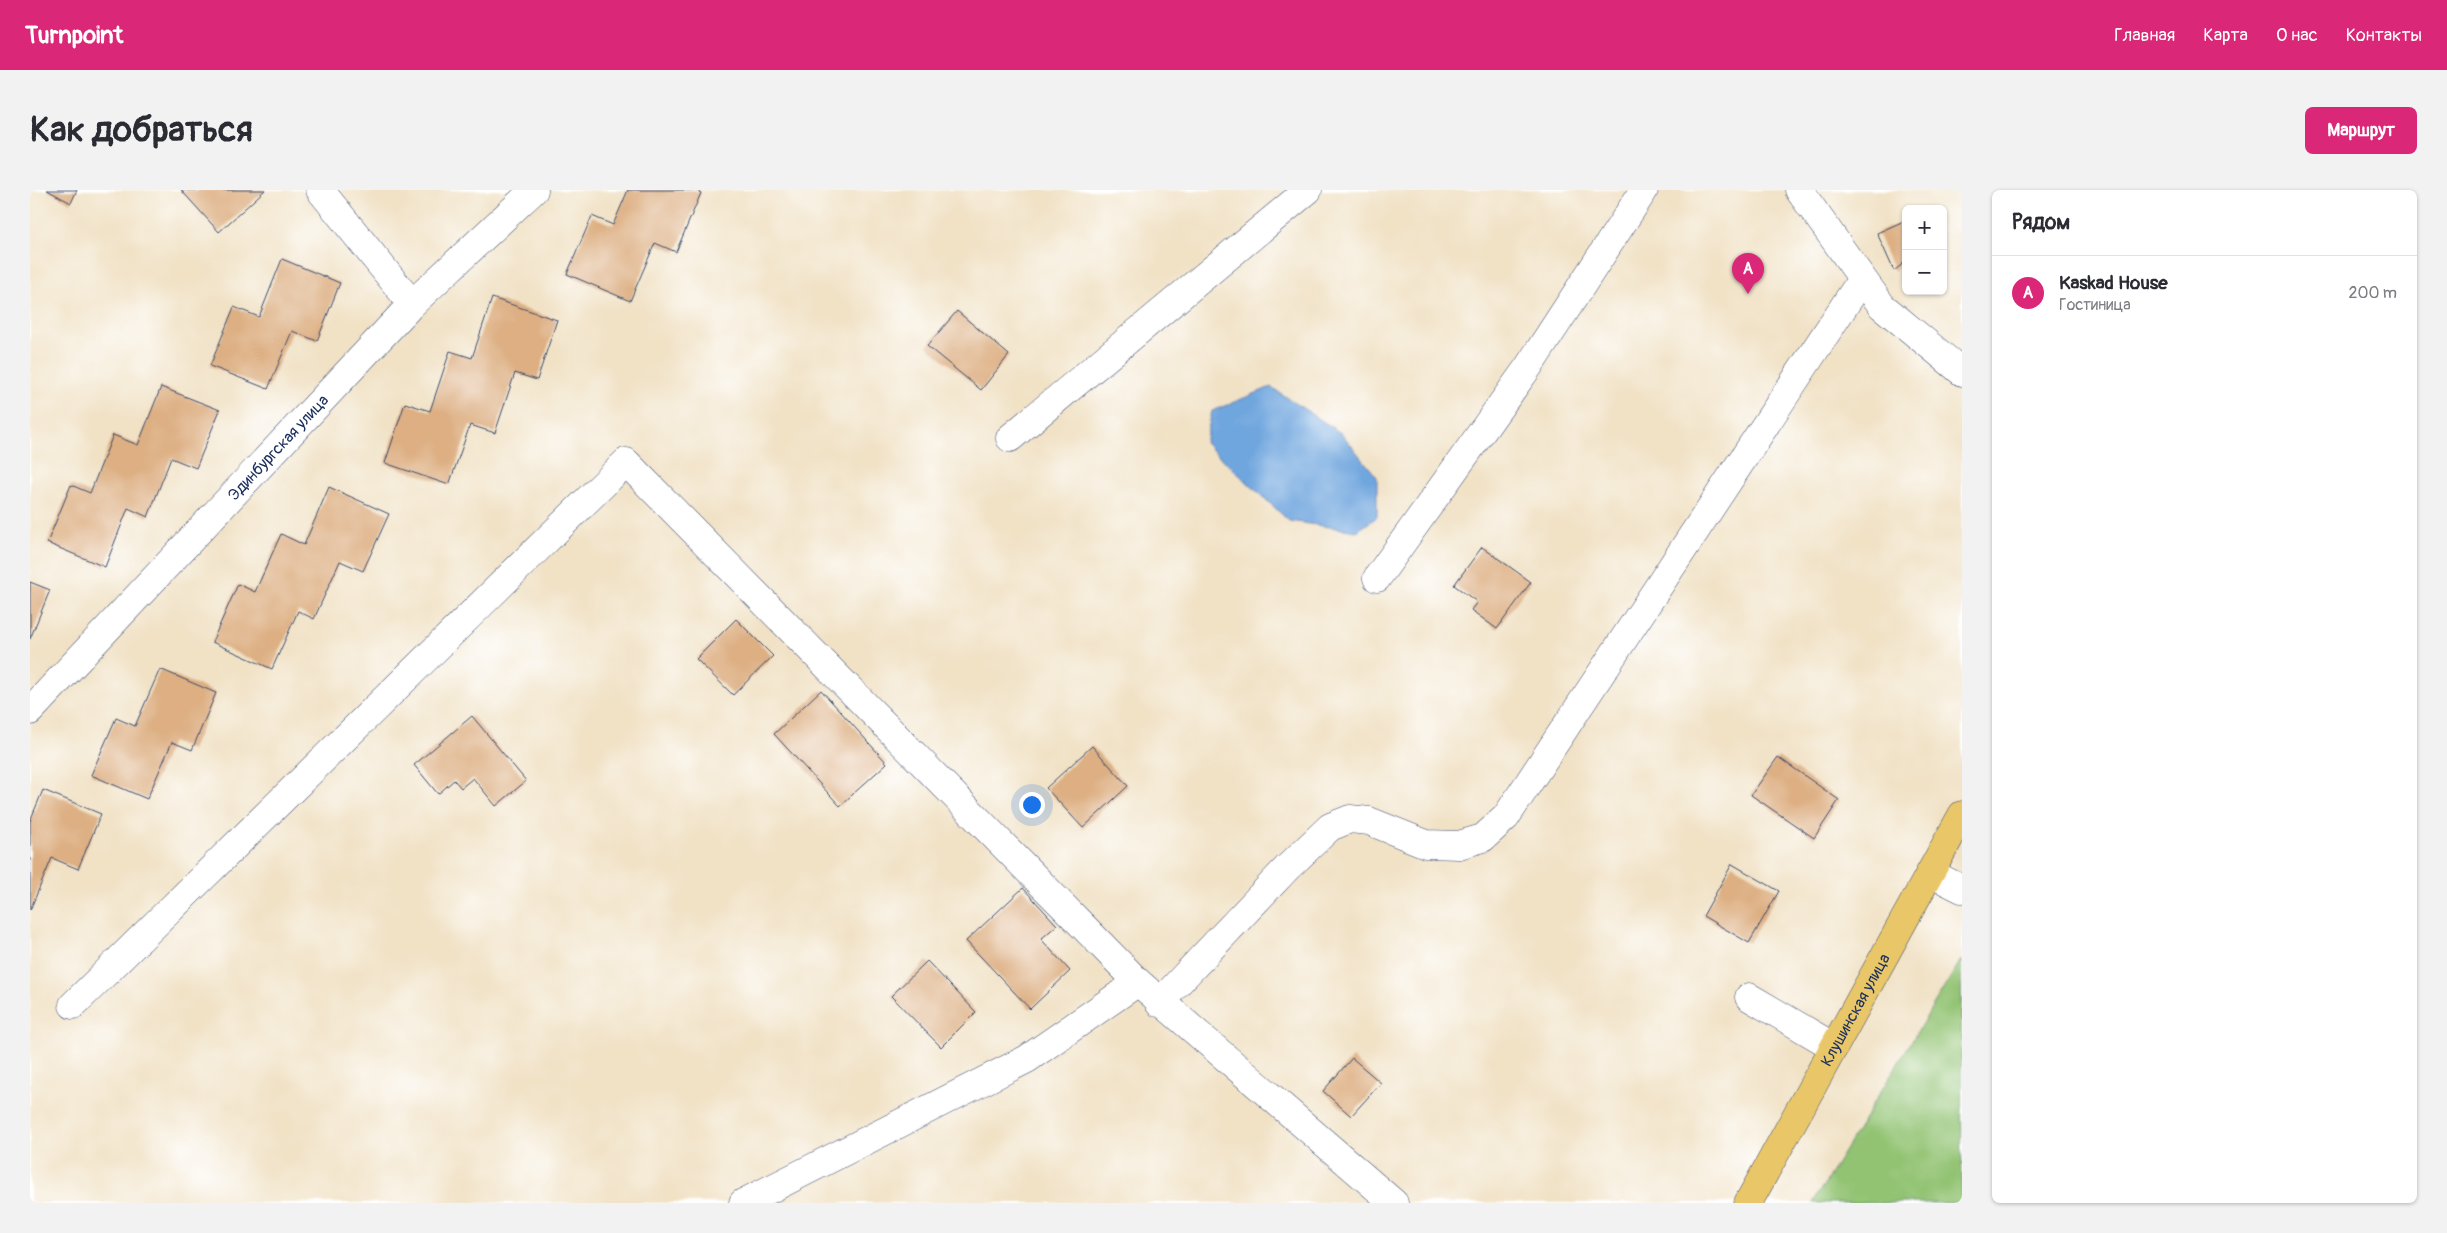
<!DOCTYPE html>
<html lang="ru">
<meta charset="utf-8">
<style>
body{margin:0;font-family:Pangolin,sans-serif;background:#f2f2f3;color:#2b2b33}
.controls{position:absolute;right:15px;top:15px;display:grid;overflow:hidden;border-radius:8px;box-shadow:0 1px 4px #0004}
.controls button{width:45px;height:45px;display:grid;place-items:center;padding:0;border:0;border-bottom:1px solid #e1e1e2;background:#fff;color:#2b2b33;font:25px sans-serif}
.you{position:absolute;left:1001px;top:614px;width:18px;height:18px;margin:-12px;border:4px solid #fff;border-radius:50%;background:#1a73e8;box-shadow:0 0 0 8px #1a73e833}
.badge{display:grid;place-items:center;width:32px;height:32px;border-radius:50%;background:#db2777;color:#fff;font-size:16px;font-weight:700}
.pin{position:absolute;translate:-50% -41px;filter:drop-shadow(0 1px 2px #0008)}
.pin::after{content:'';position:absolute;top:26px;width:18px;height:15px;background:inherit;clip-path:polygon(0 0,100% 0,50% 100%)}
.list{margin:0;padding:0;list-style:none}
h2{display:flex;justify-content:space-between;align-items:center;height:65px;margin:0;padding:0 20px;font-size:21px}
h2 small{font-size:16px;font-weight:400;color:#7c7c81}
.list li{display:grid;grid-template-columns:32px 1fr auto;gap:15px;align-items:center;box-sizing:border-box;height:75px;padding:0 20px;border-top:1px solid #e1e1e2}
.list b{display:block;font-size:19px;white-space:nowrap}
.list p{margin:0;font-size:16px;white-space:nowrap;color:#7c7c81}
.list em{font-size:16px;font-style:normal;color:#7c7c81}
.map{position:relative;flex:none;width:1932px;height:1013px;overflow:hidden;border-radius:8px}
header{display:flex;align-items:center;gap:30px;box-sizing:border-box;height:70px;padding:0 25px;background:#db2777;color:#fff}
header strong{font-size:24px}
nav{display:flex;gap:28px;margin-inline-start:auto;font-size:18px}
.intro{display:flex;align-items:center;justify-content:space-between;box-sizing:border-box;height:120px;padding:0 30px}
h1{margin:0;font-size:35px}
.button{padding:12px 22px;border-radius:8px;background:#db2777;color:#fff;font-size:18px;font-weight:700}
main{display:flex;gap:30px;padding:0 30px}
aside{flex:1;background:#fff;border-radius:8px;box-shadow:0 1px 4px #0004}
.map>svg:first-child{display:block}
.green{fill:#92c372;stroke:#567968}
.water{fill:#70a6de;stroke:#466a9e}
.building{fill:#ddaf82}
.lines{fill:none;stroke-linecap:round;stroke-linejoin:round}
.minor-casing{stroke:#3b4a6e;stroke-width:29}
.major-casing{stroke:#3b4a6e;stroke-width:29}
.minor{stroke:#fff;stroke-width:28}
.major{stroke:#e9c769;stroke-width:28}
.labels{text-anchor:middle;stroke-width:4;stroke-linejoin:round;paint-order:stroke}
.street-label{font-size:16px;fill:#1b2f5e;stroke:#fff}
</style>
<header>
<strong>Turnpoint</strong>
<nav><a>Главная</a><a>Карта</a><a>О нас</a><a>Контакты</a></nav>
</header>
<div class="intro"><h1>Как добраться</h1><a class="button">Маршрут</a></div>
<main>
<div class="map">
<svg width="1932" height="1013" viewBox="0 0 1932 1013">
<rect width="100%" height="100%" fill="#fff"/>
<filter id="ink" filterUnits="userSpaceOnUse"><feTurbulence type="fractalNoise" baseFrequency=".02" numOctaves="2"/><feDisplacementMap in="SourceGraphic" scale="10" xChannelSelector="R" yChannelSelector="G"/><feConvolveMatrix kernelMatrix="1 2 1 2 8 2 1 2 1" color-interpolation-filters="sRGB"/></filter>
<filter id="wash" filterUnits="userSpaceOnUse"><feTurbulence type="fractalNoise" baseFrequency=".0096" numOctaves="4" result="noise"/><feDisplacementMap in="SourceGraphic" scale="20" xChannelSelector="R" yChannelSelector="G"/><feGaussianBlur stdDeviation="1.12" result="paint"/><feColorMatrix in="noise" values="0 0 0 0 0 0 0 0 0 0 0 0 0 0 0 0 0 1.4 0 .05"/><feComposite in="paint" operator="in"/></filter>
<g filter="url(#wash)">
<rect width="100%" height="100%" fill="#f1e2c6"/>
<!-- green -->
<path class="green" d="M1931 770 1932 1013H1783Z"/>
<!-- water -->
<path class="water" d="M1241 197 1312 244 1347 287V327L1327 341 1259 331 1175 253 1182 221Z"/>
<g id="blocks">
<!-- building -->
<g class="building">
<path d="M17 0H47L41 13Z"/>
<path d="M151 0H235L189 42Z"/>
<path d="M598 0H664L671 3 646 62 625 53 600 111 537 84 562 26 583 35Z"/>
<path d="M1876 30V71L1864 81 1847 43Z"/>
<path d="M252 69 310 93 287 151 262 141 238 199 180 176 204 117 229 127Z"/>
<path d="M462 108 527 130 507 190 485 183 465 243 440 235 419 295 355 273 375 213 400 221 420 161 442 168Z"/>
<path d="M927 121 979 165 951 200 897 156Z"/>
<path d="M131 197 190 220 166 278 141 268 118 327 98 318 75 377 17 353 41 295 60 303 83 245 108 255Z"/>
<path d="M299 297 359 324 333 381 310 371 284 429 268 421 242 479 182 452 208 394 225 402 251 344 274 355Z"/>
<path d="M1452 357 1501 392 1467 439 1441 420 1447 412 1424 395Z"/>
<path d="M0 392 20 400 0 449Z"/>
<path d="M706 429 743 466 703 505 666 469Z"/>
<path d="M130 479 186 503 162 560 142 552 117 609 61 585 86 528 105 536Z"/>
<path d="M791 500 857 573 810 616 744 544Z"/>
<path d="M442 526 496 591 466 616 443 588 431 598 424 590 408 604 384 575Z"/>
<path d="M1062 556 1098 596 1053 638 1016 598Z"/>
<path d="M1748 567 1809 610 1784 648 1721 605Z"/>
<path d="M13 600 71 624 48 679 22 668 0 720V631Z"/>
<path d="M1702 674 1749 701 1719 753 1673 726Z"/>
<path d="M993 698 1027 735 1011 749 1040 781 1000 819 936 751Z"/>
<path d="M897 771 946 822 911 857 861 806Z"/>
<path d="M1322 868 1351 893 1321 926 1293 901Z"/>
</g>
</g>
</g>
<g filter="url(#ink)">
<use href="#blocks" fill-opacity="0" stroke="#3b4a6e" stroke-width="1"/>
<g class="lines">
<!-- minor casing -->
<g class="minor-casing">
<g id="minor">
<path d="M290 0 382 114"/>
<path d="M1769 0 1852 116 1932 182"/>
<path d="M980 248 1278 0"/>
<path d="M1347 388 1499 176 1614 0"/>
<path id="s1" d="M0 521 382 114 504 0"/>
<path d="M1900 683 1932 699"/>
<path d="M1719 807 1804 857"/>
<path d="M1129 813 1257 678 1300 637 1320 629 1339 631 1396 654 1429 655 1453 648 1476 627 1832 89"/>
<path d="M43 815 596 272 1108 792 1364 1013"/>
<path d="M713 1013 997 869 1108 792"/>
</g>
</g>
<!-- major casing -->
<g class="major-casing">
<g id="major">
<path id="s2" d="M1718 1013 1932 625"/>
</g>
</g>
<!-- minor -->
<use href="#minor" class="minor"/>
<!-- major -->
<use href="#major" class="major"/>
</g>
</g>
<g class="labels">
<!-- street labels -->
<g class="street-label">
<text dy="6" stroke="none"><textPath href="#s1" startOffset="362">Эдинбургская улица</textPath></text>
<text dy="6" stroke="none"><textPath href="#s2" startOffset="221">Клушинская улица</textPath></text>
</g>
</g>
</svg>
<div class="controls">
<button>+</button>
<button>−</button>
</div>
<div class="you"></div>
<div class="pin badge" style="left:1718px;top:104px">A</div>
</div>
<aside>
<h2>Рядом<small></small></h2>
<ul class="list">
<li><span class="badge">A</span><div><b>Kaskad House</b><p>Гостиница</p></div><em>200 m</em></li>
</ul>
</aside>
</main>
